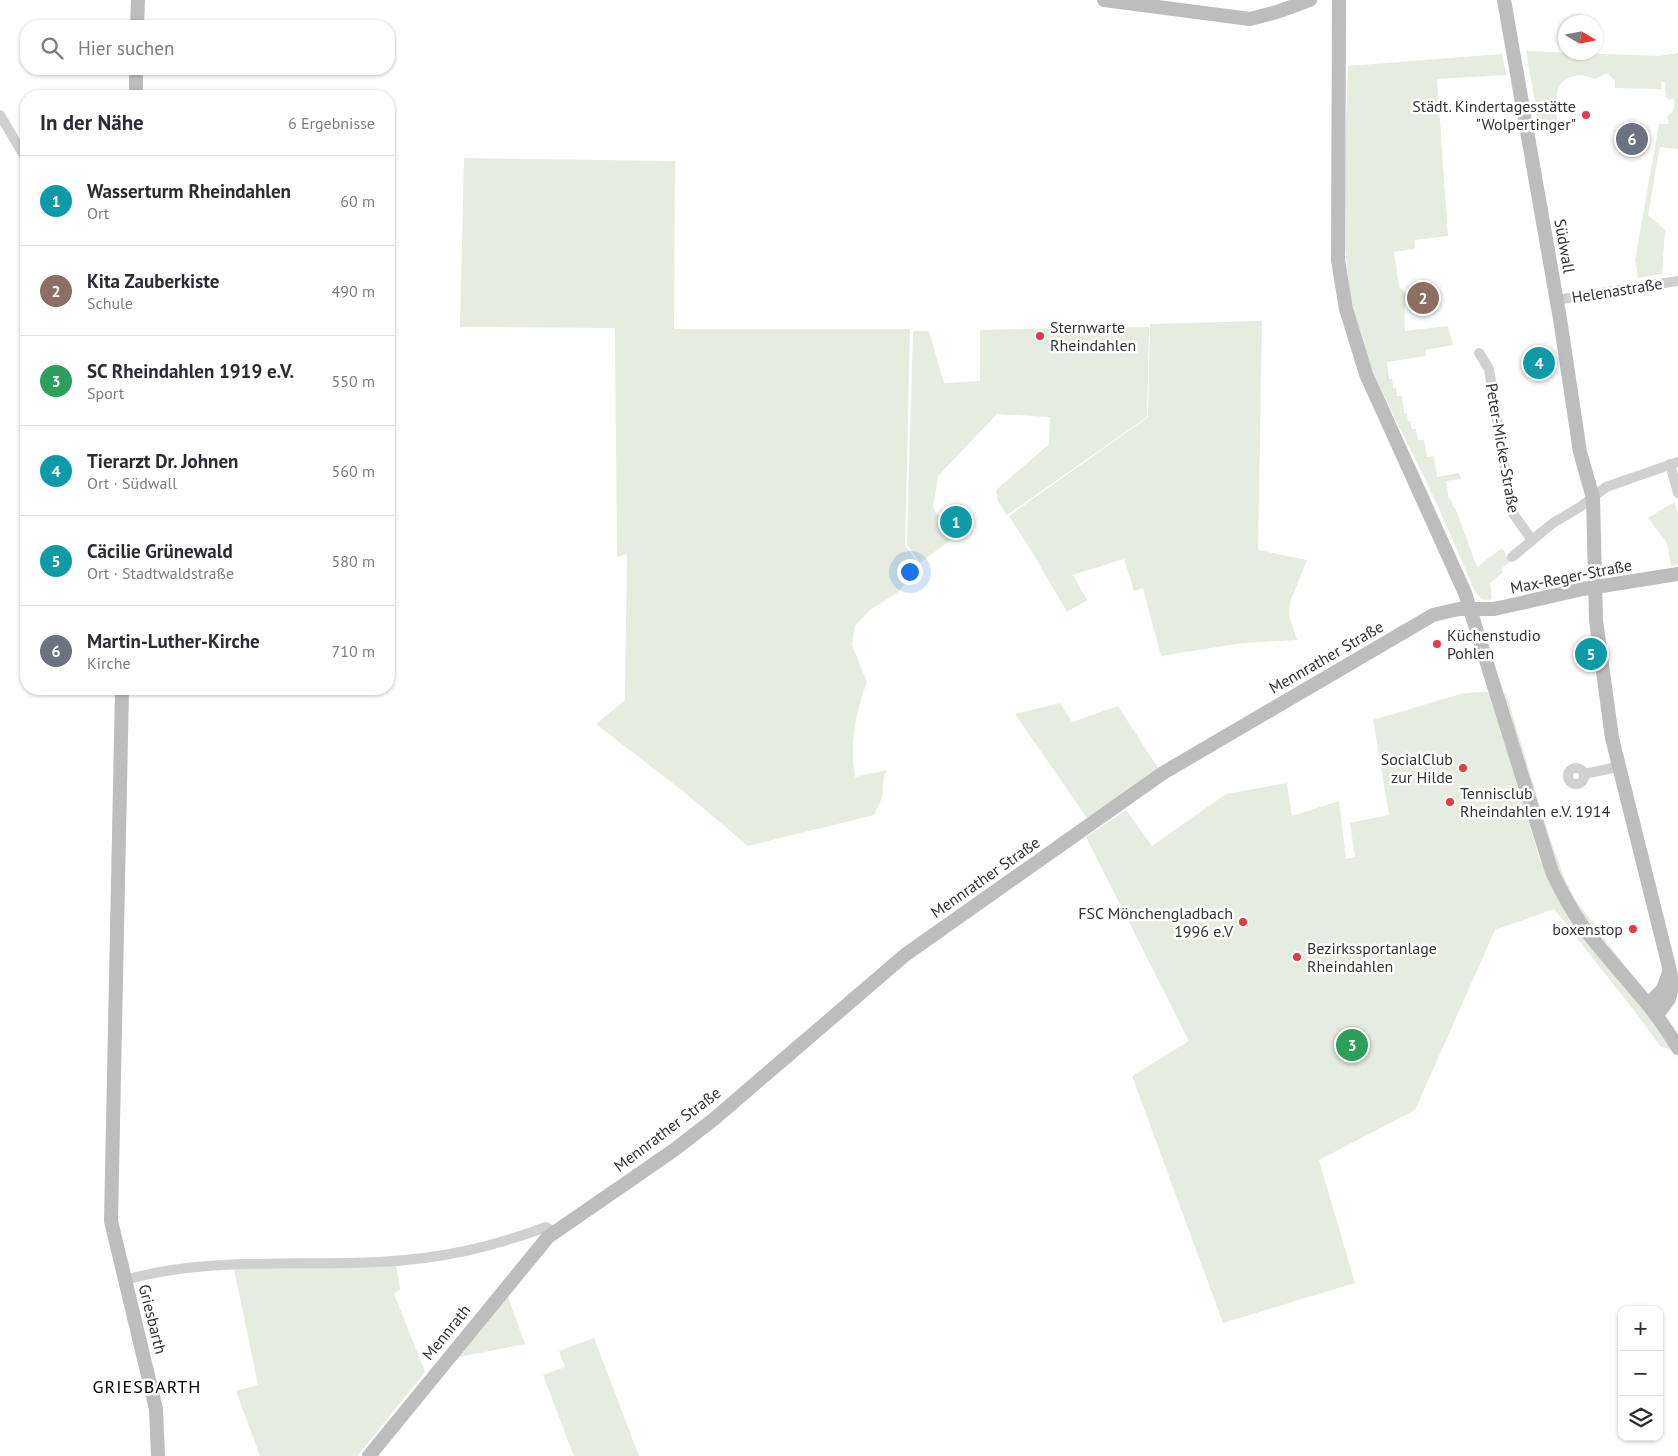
<!DOCTYPE html>
<html lang="de">
<meta charset="utf-8">
<style>
body{margin:0;font-family:"PT Sans",sans-serif;background:#f7f7f7;color:#2b2b33}
.controls{position:absolute;right:15px;bottom:15px;display:grid;overflow:hidden;border-radius:10px;box-shadow:0 1px 4px #0004}
.controls button{width:45px;height:45px;display:grid;place-items:center;padding:0;border:0;border-bottom:1px solid #e1e1e2;background:#fff;color:#2b2b33;font:25px sans-serif}
.compass{position:absolute;left:1558px;top:15px;width:45px;height:45px;border-radius:50%;background:#fff;box-shadow:0 1px 4px #0004;rotate:100deg}
.you{position:absolute;left:909px;top:571px;width:18px;height:18px;margin:-12px;border:4px solid #fff;border-radius:50%;background:#1a73e8;box-shadow:0 0 0 8px #1a73e833}
.badge{display:grid;place-items:center;width:32px;height:32px;border-radius:50%;background:#e63946;color:#fff;font-size:16px;font-weight:700}
.pin{position:absolute;translate:-50% -50%;border:2px solid #fff;box-shadow:0 1px 5px #0006}
.list{margin:0;padding:0;list-style:none}
h2{display:flex;justify-content:space-between;align-items:center;height:65px;margin:0;padding:0 20px;font-size:21px}
h2 small{font-size:16px;font-weight:400;color:#7c7c81}
.list li{display:grid;grid-template-columns:32px 1fr auto;gap:15px;align-items:center;box-sizing:border-box;height:90px;padding:0 20px;border-top:1px solid #e1e1e2}
.list b{display:block;font-size:19px;white-space:nowrap}
.list p{margin:0;font-size:16px;white-space:nowrap;color:#7c7c81}
.list em{font-size:16px;font-style:normal;color:#7c7c81}
.icon{flex:none;width:28px;height:28px;fill:none;stroke:currentColor;stroke-width:2;stroke-linecap:round;stroke-linejoin:round}
.map{position:relative;flex:none;width:1678px;height:1456px;overflow:hidden}
.search{position:absolute;background:#fff;box-shadow:0 1px 4px #0004;left:20px;top:20px;width:375px;height:55px;display:flex;align-items:center;gap:12px;box-sizing:border-box;padding:0 18px;border-radius:20px;color:#7c7c81;font-size:19px}
.panel{position:absolute;background:#fff;box-shadow:0 1px 4px #0004;left:20px;top:90px;width:375px;height:605px;border-radius:20px}
.map>svg:first-child{display:block}
.green{fill:#e6ecdf}
.lines{fill:none;stroke-linecap:round;stroke-linejoin:round}
.street{stroke:#d0d0d0;stroke-width:10}
.secondary{stroke:#bdbdbd;stroke-width:14}
.poi-dot{fill:#e63946;stroke:#fff;stroke-width:2}
.labels{text-anchor:middle;stroke-width:5;stroke-linejoin:round;paint-order:stroke}
.poi-label{font-size:16px;fill:#333;stroke:#fff;text-anchor:end}
.street-label{font-size:16px;fill:#333;stroke:#fff}
.neighbourhood-label{font-size:18px;letter-spacing:1px;fill:#000;stroke:#fff}
</style>
<div class="map">
<svg width="1678" height="1456" viewBox="0 0 1678 1456">
<rect width="100%" height="100%" fill="#fff"/>
<!-- green -->
<g class="green">
<path d="M1526 51 1659 56 1678 53V149L1660 147 1648 215 1665 230 1662 274 1638 278 1635 260 1659 124H1669L1667 116C1675 112 1675 106 1674 98L1670 100 1666 97 1665 82H1661L1662 89 1615 88V81L1607 73 1596 79C1591 78 1585 75 1580 75 1552 78 1556 99 1557 120L1539 125Z"/>
<path d="M1502 54 1506 75 1437 79 1448 236 1414 240 1415 249 1394 252 1399 287 1405 292C1406 306 1403 317 1405 331L1448 326 1453 345 1425 350 1426 356 1387 362 1389 379H1392L1393 388H1396L1397 396H1402L1404 413H1407L1408 421H1410L1412 429H1416L1418 440H1424L1427 457 1434 456 1437 477 1459 473 1461 479 1446 481 1449 499H1451L1453 507H1455L1477 567 1502 548 1510 562 1501 569 1503 572 1490 583 1492 599C1484 602 1480 598 1475 592 1456 546 1435 499 1413 454 1392 412 1368 368 1356 322 1336 239 1346 150 1348 66Z"/>
<path d="M464 158 675 161 674 329H910L905 545 920 566 898 592 870 610 855 626 852 645 867 682C855 714 850 743 855 777L887 770 884 775 882 798 874 815 748 846 684 792 596 724 625 700 627 554 617 557 615 328 460 327Z"/>
<path d="M1262 321 1258 550 1307 560 1290 602 1289 615 1297 640 1243 643 1161 656 1143 588 1134 591 1124 559 1073 575 1087 600 1067 612 1032 552 1009 516 1148 417 1150 324Z"/>
<path d="M1149 327 1147 417 1007 515 998 501 996 490 1049 444 1050 417 997 414 938 476 933 508 953 538 920 563 907 545 913 331H929L944 383 980 381V330Z"/>
<path d="M1674 502 1678 513V565L1671 566 1667 543 1648 518Z"/>
<path d="M1478 692H1489L1505 738 1538 854 1546 873 1666 1037 1678 1060 1670 1049 1661 1047 1636 1013 1554 909 1495 930 1415 1110 1319 1160 1355 1283 1223 1323 1132 1076 1189 1041 1086 837 1126 810 1152 846 1226 794 1287 783 1292 816 1339 801 1346 859 1355 857 1350 823 1389 815 1373 720 1460 694Z"/>
<path d="M1502 693H1506L1549 836 1566 882 1577 902 1640 986 1590 927 1558 874Z"/>
<path d="M1060 703 1072 722 1118 706 1160 771 1089 821 1015 714Z"/>
<path d="M396 1264 400 1289 394 1294 425 1372 357 1456H260L236 1391 258 1385 234 1269Z"/>
<path d="M508 1297 525 1344 459 1357Z"/>
<path d="M594 1338 639 1456H574L543 1375 565 1367 559 1351Z"/>
</g>
<g class="lines">
<!-- street -->
<g class="street">
<path d="M0 115 26 159"/>
<path d="M1556 300 1678 281"/>
<path d="M1479 353 1489 369 1512 512 1532 540"/>
<path d="M1670 464 1678 493"/>
<path d="M1512 557 1553 523 1580 507 1606 487 1678 462"/>
<circle cx="1576" cy="776" r="8"/>
<path d="M1584 774 1618 767"/>
<path d="M125 1280C206 1257 295 1266 379 1262 440 1259 489 1248 546 1227L554 1232"/>
</g>
<!-- secondary -->
<g class="secondary">
<path d="M1104 0 1250 19 1277 12 1310 0"/>
<path d="M1339 0 1338 260 1346 309 1366 374 1465 593 1552 872C1561 891 1571 910 1584 928 1616 970 1651 1002 1678 1048"/>
<path d="M1504 0 1560 319 1580 452 1593 498 1596 620 1612 738 1673 983 1669 999 1657 1015"/>
<path d="M137 26 138 0"/>
<path d="M136 96V69"/>
<path d="M122 689 111 1221 156 1409 158 1456"/>
<path d="M1649 1004 1663 989 1669 972"/>
<path d="M369 1456 548 1237 674 1150 714 1119 905 955 1163 773 1433 615 1459 609H1494L1583 589 1678 574"/>
</g>
</g>
<!-- markers -->
<g class="poi-dot">
<circle cx="1586" cy="115" r="5"/>
<circle cx="1040" cy="336" r="5"/>
<circle cx="1437" cy="644" r="5"/>
<circle cx="1463" cy="768" r="5"/>
<circle cx="1450" cy="802" r="5"/>
<circle cx="1243" cy="922" r="5"/>
<circle cx="1633" cy="929" r="5"/>
<circle cx="1297" cy="957" r="5"/>
</g>
<g class="labels">
<!-- poi labels -->
<g class="poi-label">
<text x="1576" y="112">Städt. Kindertagesstätte<tspan x="1576" dy="18">"Wolpertinger"</tspan></text>
<text x="1050" y="333" text-anchor="start">Sternwarte<tspan x="1050" dy="18">Rheindahlen</tspan></text>
<text x="1447" y="641" text-anchor="start">Küchenstudio<tspan x="1447" dy="18">Pohlen</tspan></text>
<text x="1453" y="765">SocialClub<tspan x="1453" dy="18">zur Hilde</tspan></text>
<text x="1460" y="799" text-anchor="start">Tennisclub<tspan x="1460" dy="18">Rheindahlen e.V. 1914</tspan></text>
<text x="1233" y="919">FSC Mönchengladbach<tspan x="1233" dy="18">1996 e.V</tspan></text>
<text x="1623" y="935">boxenstop</text>
<text x="1307" y="954" text-anchor="start">Bezirkssportanlage<tspan x="1307" dy="18">Rheindahlen</tspan></text>
</g>
<!-- street labels -->
<g class="street-label">
<text transform="translate(1565 246) rotate(80)" y="6">Südwall</text>
<text transform="translate(1617 290) rotate(-9)" y="6">Helenastraße</text>
<text transform="translate(1503 448) rotate(80)" y="6">Peter-Micke-Straße</text>
<text transform="translate(1571 576) rotate(-11)" y="6">Max-Reger-Straße</text>
<text transform="translate(1326 657) rotate(-30)" y="6">Mennrather Straße</text>
<text transform="translate(985 877) rotate(-35)" y="6">Mennrather Straße</text>
<text transform="translate(667 1129) rotate(-37)" y="6">Mennrather Straße</text>
<text transform="translate(153 1319) rotate(76)" y="6">Griesbarth</text>
<text transform="translate(446 1332) rotate(-51)" y="6">Mennrath</text>
</g>
<!-- neighbourhood labels -->
<g class="neighbourhood-label">
<text x="147" y="1393">GRIESBARTH</text>
</g>
</g>
</svg>
<div class="controls">
<button>+</button>
<button>−</button>
<button><svg class="icon" aria-label="layers" viewBox="0 0 24 24"><path d="M12 4l9 5-9 5-9-5zM3 14l9 5 9-5"/></svg></button>
</div>
<svg class="compass" viewBox="-18 -18 36 36"><path d="M0-13l5 13h-10z" fill="#e53935"/><path d="M0 13l5-13h-10z" fill="#7c7c81"/></svg>
<div class="you"></div>
<div class="pin badge" style="left:956px;top:522px;background:#0f9aa8">1</div>
<div class="pin badge" style="left:1423px;top:298px;background:#8d6e63">2</div>
<div class="pin badge" style="left:1352px;top:1045px;background:#2e9e5b">3</div>
<div class="pin badge" style="left:1539px;top:363px;background:#0f9aa8">4</div>
<div class="pin badge" style="left:1591px;top:654px;background:#0f9aa8">5</div>
<div class="pin badge" style="left:1632px;top:139px;background:#6b7280">6</div>
<div class="search"><svg class="icon" aria-label="search" viewBox="0 0 24 24"><circle cx="10" cy="10" r="6"/><path d="M15 15l6 6"/></svg>Hier suchen</div>
<section class="panel">
<h2>In der Nähe<small>6 Ergebnisse</small></h2>
<ul class="list">
<li><span class="badge" style="background:#0f9aa8">1</span><div><b>Wasserturm Rheindahlen</b><p>Ort</p></div><em>60 m</em></li>
<li><span class="badge" style="background:#8d6e63">2</span><div><b>Kita Zauberkiste</b><p>Schule</p></div><em>490 m</em></li>
<li><span class="badge" style="background:#2e9e5b">3</span><div><b>SC Rheindahlen 1919 e.V.</b><p>Sport</p></div><em>550 m</em></li>
<li><span class="badge" style="background:#0f9aa8">4</span><div><b>Tierarzt Dr. Johnen</b><p>Ort · Südwall</p></div><em>560 m</em></li>
<li><span class="badge" style="background:#0f9aa8">5</span><div><b>Cäcilie Grünewald</b><p>Ort · Stadtwaldstraße</p></div><em>580 m</em></li>
<li><span class="badge" style="background:#6b7280">6</span><div><b>Martin-Luther-Kirche</b><p>Kirche</p></div><em>710 m</em></li>
</ul>
</section>
</div>
